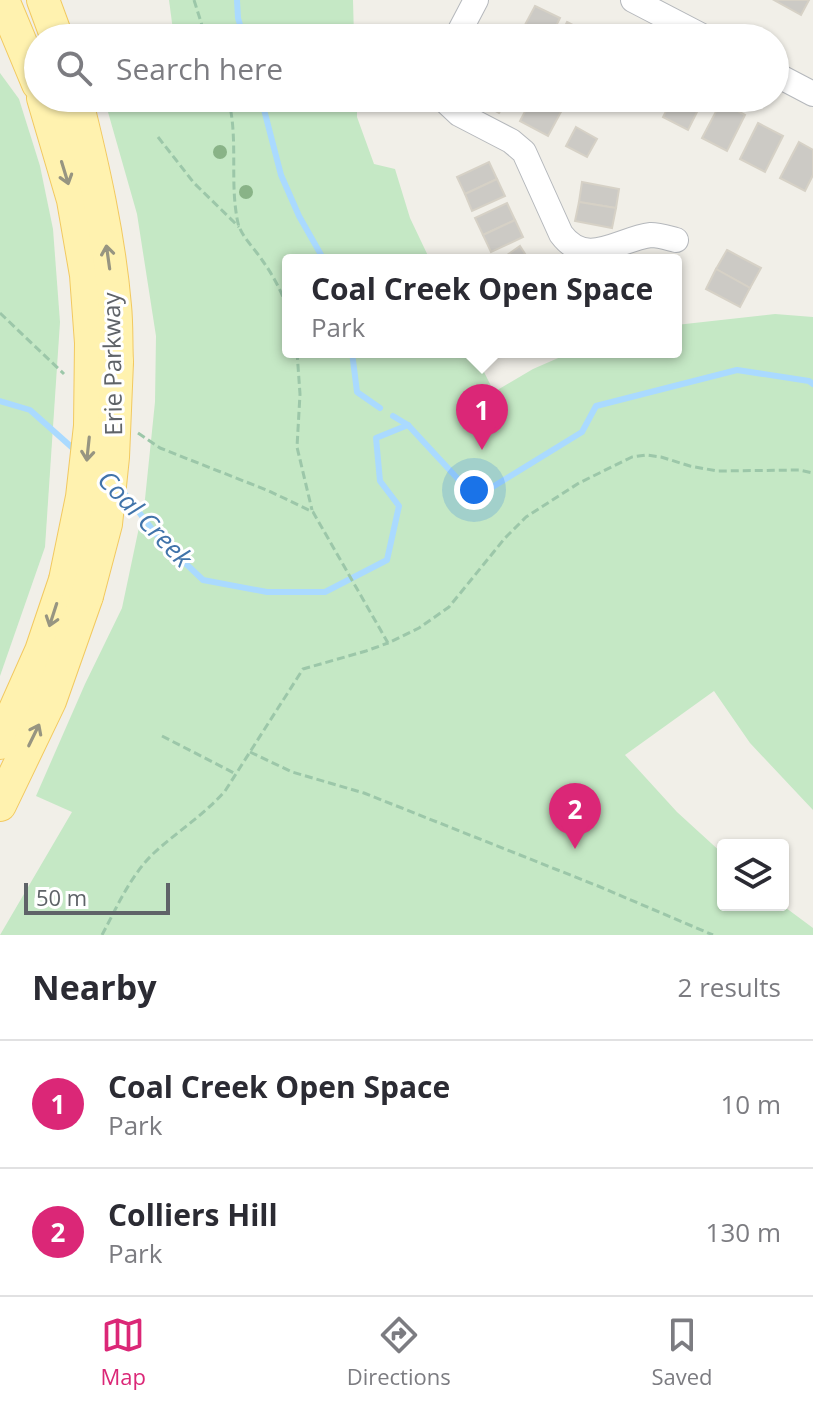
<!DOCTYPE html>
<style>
body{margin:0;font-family:"Open Sans",sans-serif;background:#f7f7f7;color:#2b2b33}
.controls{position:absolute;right:24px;bottom:24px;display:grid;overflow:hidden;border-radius:8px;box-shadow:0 2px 6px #0004}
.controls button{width:72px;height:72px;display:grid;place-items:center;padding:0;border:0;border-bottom:2px solid #e1e1e2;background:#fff;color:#2b2b33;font:40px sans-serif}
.scale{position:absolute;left:24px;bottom:20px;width:146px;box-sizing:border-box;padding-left:8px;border:4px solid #5f6368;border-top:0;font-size:22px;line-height:28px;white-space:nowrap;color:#5f6368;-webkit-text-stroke:6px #fff;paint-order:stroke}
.you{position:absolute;left:474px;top:490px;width:28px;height:28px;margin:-20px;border:6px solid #fff;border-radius:50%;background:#1a73e8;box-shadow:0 0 0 12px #1a73e833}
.badge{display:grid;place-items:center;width:52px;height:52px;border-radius:50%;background:#db2777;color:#fff;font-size:26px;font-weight:700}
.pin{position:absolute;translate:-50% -66px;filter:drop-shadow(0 2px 4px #0008)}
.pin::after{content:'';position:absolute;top:42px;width:28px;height:24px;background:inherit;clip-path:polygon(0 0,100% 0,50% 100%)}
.popup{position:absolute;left:282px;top:254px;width:400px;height:104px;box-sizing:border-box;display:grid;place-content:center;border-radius:8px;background:#fff;filter:drop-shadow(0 2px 6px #0005);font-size:26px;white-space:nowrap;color:#7c7c81}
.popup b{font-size:30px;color:#2b2b33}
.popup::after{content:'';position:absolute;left:50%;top:100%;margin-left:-16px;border:16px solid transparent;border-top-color:#fff}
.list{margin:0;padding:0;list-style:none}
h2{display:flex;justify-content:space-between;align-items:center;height:104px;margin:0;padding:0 32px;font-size:34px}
h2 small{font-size:26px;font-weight:400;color:#7c7c81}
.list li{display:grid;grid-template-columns:52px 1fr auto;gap:24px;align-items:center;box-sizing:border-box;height:128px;padding:0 32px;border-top:2px solid #e1e1e2}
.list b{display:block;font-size:30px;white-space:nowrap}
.list p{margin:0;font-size:26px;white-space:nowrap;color:#7c7c81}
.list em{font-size:26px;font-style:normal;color:#7c7c81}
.icon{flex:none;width:44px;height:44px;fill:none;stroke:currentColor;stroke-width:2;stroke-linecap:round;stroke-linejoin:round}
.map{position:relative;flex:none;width:813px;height:935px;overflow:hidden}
.search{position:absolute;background:#fff;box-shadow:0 2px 6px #0004;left:24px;right:24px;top:24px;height:88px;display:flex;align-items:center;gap:20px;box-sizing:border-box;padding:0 28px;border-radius:44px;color:#7c7c81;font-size:30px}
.sheet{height:360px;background:#fff}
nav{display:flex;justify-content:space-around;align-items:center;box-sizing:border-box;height:112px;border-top:2px solid #e1e1e2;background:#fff;font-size:22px;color:#7c7c81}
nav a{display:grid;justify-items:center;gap:4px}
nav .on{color:#db2777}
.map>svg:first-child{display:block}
.green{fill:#c5e8c5}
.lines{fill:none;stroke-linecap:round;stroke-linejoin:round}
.stream{stroke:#aadaff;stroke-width:6}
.building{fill:#cccac5;stroke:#d6d1c6;stroke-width:2}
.minor-casing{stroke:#b5b8bc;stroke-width:26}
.major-casing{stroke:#f2c960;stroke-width:34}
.path{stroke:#9cc7a9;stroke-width:3;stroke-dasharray:8 4;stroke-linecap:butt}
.minor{stroke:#fff;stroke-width:24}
.major{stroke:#fff2af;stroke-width:32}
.major-bridge-casing{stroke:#f2c960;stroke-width:34;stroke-linecap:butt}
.major-bridge{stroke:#fff2af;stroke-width:32}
.tree{fill:#89b387}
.oneway{stroke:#979581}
.labels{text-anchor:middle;stroke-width:6;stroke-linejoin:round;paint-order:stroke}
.street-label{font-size:24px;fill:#5f6368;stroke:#fff}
.water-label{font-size:26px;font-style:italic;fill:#4174aa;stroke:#fff}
</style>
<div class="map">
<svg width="813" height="935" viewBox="0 0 813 935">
<rect width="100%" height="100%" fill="#f1efe8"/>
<!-- green -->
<g class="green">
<path d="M169 0H353L354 38H174Z"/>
<path d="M0 73 19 99 40 166 53 229 60 322 45 547 0 676Z"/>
<path d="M104 98H357V117L374 164 395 169 410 218 430 260H288V352H474L494 392 533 369 572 352H676V325L775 314 813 317V810L750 743 714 691 625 755 677 812 723 854V905H782L813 928V935H0L72 812 36 796 85 684 122 608 145 499 155 402 156 336 137 214Z"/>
</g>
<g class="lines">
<!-- stream -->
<g class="stream">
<path d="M237 0 238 18 244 38"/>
<path d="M261 98 281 175 299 216 324 260"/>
<path d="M352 352 357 392 380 408"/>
<path d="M0 401 30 410 76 451"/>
<path d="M393 416 408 425"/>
<path d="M121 489 159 538 203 580 267 592H325L387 560 399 506 380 481 376 438 408 425 458 479 486 491 582 432 596 406 737 370 809 381 813 384"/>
</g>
</g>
<!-- building -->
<g class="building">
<path d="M774 0H809L801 15Z"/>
<path d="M535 6 560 18 550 38H518Z"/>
<path d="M567 22 592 35 590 38H559Z"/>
<path d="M481 98H508L499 113 479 102Z"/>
<path d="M532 98H539L562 110 548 136 520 121Z"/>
<path d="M626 98H656L649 110Z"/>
<path d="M673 98H704L688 130 663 117Z"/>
<path d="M721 102 745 115 727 151 702 138Z"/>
<path d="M758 123 783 136 765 172 740 159Z"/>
<path d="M576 127 597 139 587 157 566 146Z"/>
<path d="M799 142 813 150V175L805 191 780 178Z"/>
<path d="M489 162 497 179 465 194 457 177Z"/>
<path d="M497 179 505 196 472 211 465 194Z"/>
<path d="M582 182 619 189 616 208 579 202Z"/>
<path d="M579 202 616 208 612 228 575 221Z"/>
<path d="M507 203 515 220 483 235 475 218Z"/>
<path d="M515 220 523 237 491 252 483 235Z"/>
<path d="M520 246 529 260H500Z"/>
<path d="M727 250 761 268 750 288 716 269Z"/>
<path d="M716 269 750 288 740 307 706 289Z"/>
</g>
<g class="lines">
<!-- minor casing -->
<g class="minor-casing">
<g id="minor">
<path d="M633 0 706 38"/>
<path d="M456 38 476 0"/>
<path d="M775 74 813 94"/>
<path d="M442 98 459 114 511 141 524 152 561 234C587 269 618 239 651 235 659 235 668 238 676 240"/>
</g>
</g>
<!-- major casing -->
<g class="major-casing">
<g id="major">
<path d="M3 0 38 84"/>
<path d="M43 0 57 38"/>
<path d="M43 98 73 200 86 275 91 343"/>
<path d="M76 98C93 166 109 236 115 306 117 325 116 344 117 362"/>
<path d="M0 743 41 651 65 580"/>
<path d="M0 805 50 701 87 596"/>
</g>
</g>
<!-- path -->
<g class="path">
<path d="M194 0 206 38"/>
<path d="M228 98C239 139 229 182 238 223 241 236 255 249 262 260 273 275 282 292 288 310"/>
<path d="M158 137 194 183 239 227"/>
<path d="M0 313 64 374"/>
<path d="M297 352 300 394 297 447 312 510"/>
<path d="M138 433 160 448 269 491 313 512 388 643 419 628 449 607 505 538 526 517 579 483 632 457 646 455 661 457 690 466 717 471 799 470 813 473"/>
<path d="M162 736 236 774"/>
<path d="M250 752 292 772 364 793 598 886 713 935"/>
<path d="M102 935C117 907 131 874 155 852 178 831 204 815 225 791L303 669 366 651 388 643"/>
</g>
<!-- minor -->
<use href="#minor" class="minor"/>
<!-- major -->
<use href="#major" class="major"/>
<!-- major-bridge casing -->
<g class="major-bridge-casing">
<g id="major-bridge">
<path d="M65 580 82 497 90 426 91 343"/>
<path d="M87 596 106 524 113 457 117 362"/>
</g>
</g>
<!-- major-bridge -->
<use href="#major-bridge" class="major-bridge"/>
</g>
<!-- trees -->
<g class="tree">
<circle cx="220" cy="152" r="7"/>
<circle cx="246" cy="192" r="7"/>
</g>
<!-- one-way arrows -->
<defs><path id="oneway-shaft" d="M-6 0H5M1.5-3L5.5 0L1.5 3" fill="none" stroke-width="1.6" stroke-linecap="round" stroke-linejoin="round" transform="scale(2)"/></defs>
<g class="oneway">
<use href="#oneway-shaft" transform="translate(65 173) rotate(73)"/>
<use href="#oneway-shaft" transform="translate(108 257) rotate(-98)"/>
<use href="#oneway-shaft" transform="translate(88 449) rotate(96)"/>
<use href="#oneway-shaft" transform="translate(53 615) rotate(108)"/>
<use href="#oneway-shaft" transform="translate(34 735) rotate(-64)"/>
</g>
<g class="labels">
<!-- street labels -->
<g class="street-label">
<text transform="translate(113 364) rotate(-91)" y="8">Erie Parkway</text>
</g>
<!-- water labels -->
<g class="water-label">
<text transform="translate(145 519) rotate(46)" y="9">Coal Creek</text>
</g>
</g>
</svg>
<div class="controls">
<button><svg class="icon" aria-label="layers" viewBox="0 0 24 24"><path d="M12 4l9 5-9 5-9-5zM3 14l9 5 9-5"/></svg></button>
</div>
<div class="scale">50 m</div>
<div class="you"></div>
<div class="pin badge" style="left:482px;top:450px">1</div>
<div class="popup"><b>Coal Creek Open Space</b>Park</div>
<div class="pin badge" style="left:575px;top:849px">2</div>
<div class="search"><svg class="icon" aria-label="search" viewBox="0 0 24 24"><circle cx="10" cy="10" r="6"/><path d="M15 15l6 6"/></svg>Search here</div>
</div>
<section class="sheet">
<h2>Nearby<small>2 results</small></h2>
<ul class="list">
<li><span class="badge">1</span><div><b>Coal Creek Open Space</b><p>Park</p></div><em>10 m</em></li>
<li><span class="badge">2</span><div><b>Colliers Hill</b><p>Park</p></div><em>130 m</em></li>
</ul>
</section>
<nav>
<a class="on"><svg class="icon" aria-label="map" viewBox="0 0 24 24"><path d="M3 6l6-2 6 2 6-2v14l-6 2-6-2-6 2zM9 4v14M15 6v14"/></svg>Map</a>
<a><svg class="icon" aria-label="directions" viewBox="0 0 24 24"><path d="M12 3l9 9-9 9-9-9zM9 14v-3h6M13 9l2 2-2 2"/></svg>Directions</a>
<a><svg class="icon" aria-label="saved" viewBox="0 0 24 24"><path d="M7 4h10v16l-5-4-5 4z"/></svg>Saved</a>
</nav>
